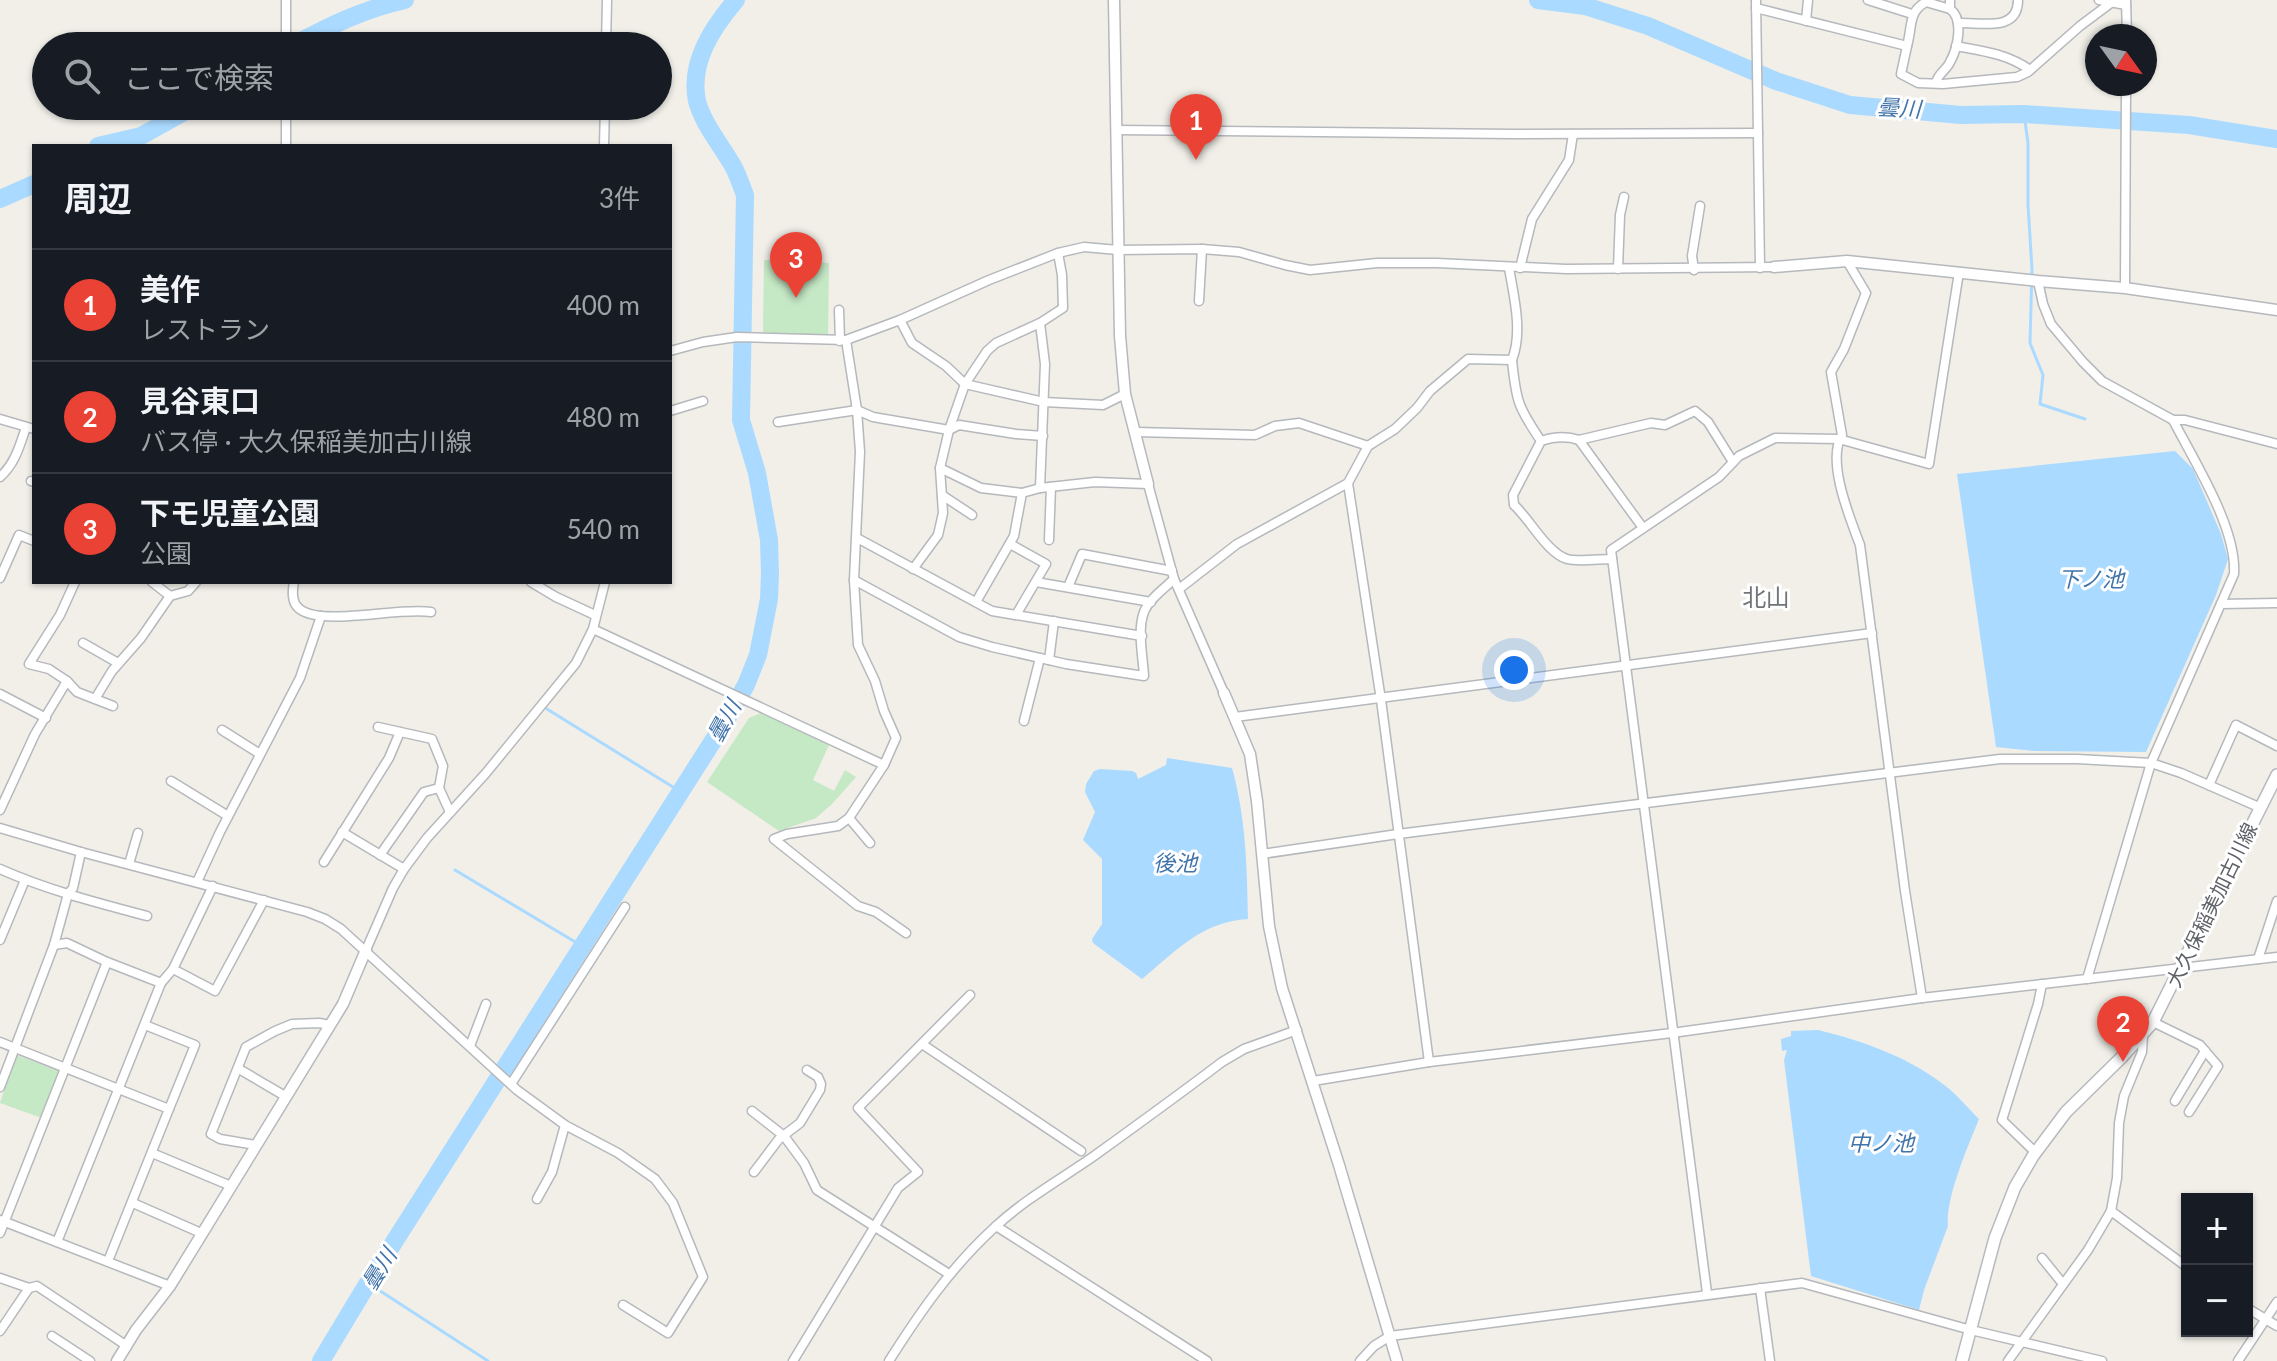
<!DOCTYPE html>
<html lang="ja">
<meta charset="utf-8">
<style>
body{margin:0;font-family:Lato,"Noto Sans JP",sans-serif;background:#20242c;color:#f1f3f6}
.controls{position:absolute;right:24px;bottom:24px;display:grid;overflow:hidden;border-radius:0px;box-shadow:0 2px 6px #0004}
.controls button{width:72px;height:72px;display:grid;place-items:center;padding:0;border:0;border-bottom:2px solid #363941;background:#171b24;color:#f1f3f6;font:40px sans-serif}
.compass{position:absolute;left:2085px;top:24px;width:72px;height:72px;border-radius:50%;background:#171b24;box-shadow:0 2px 6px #0004;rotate:123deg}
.you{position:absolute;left:1514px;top:670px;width:28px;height:28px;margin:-20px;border:6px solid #fff;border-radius:50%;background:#1a73e8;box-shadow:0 0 0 12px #1a73e833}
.badge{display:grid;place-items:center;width:52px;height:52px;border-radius:50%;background:#ea4335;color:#fff;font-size:26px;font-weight:700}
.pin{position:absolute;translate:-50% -66px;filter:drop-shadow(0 2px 4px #0008)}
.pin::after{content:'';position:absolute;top:42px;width:28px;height:24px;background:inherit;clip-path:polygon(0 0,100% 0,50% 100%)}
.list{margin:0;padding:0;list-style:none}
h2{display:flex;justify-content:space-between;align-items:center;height:104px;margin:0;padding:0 32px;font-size:34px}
h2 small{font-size:26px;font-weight:400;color:#9ea1a6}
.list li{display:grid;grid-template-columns:52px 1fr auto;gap:24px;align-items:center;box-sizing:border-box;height:112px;padding:0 32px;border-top:2px solid #363941}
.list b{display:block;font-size:30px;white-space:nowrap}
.list p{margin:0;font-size:26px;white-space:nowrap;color:#9ea1a6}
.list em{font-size:26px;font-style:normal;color:#9ea1a6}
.icon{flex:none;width:44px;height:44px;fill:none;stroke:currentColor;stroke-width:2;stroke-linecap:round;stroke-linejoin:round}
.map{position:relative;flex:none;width:2277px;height:1361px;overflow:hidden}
.search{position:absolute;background:#171b24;box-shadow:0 2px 6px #0004;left:32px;top:32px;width:640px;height:88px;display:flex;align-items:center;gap:20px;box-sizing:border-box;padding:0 28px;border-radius:44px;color:#9ea1a6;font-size:30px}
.panel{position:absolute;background:#171b24;box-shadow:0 2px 6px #0004;left:32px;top:144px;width:640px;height:440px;border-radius:0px}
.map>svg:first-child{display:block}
.green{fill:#c5e8c5}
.water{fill:#aadaff}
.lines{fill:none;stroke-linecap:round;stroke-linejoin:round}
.stream{stroke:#aadaff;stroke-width:3}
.river{stroke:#aadaff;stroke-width:18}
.minor-casing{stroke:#b5b8bc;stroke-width:11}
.tertiary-casing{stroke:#b5b8bc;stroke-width:13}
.secondary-casing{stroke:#b6babf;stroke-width:14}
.minor{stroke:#fff;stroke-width:8}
.tertiary{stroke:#fff;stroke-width:10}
.secondary{stroke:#fff;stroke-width:11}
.labels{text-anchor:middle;stroke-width:6;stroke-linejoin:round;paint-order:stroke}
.street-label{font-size:20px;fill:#5f6368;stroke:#fff}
.water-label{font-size:22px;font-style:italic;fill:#4174aa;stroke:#fff}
.quarter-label{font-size:24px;fill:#70757a;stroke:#fff}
</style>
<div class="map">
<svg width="2277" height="1361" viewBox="0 0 2277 1361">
<rect width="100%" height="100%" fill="#f1efe8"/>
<!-- green -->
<g class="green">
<path d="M764 260 829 263 828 339 763 332Z"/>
<path d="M761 713 829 745 813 780 834 791 845 770 856 777 832 804 816 818 779 831 707 782 749 718Z"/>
<path d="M16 1055 59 1071 42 1118 0 1103Z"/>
</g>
<!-- water -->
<g class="water">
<path d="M2175 451 2193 469 2221 534 2228 559 2216 595 2146 752 2034 751 1996 747 1957 474Z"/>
<path d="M1167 758 1232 768C1246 818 1247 868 1248 919 1201 922 1176 951 1142 979L1093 943 1092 939 1102 924V859L1083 840 1095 812 1085 792 1086 784 1094 771 1100 769 1132 771 1136 773 1138 779 1166 765Z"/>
<path d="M1818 1030C1864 1041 1911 1058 1948 1088 1959 1097 1969 1109 1979 1119 1968 1146 1945 1199 1948 1226L1924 1290 1919 1310 1811 1276 1784 1060 1787 1050 1782 1051 1781 1039 1791 1036V1031Z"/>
</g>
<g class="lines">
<!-- stream -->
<g class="stream">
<path d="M2024 114 2028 143V205L2032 269 2030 343 2043 375 2040 404 2085 419"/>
<path d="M547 709 681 792"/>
<path d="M455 870 582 946"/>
<path d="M368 1283 488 1361"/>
</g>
<!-- river -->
<g class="river">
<path d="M1538 0 1585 6 1648 26 1776 81 1850 105 1961 115 2024 114 2189 125 2277 139"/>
<path d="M292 46C329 26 364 9 405 0"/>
<path d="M98 146 141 136 195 106"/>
<path d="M0 199 34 184"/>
<path d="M321 1361 368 1283 725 722 746 685 758 655 769 599 770 573 769 540 757 473 741 420 745 195C741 185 738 175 733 166 721 145 703 124 697 101 689 62 713 27 736 0"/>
</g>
<!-- minor casing -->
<g class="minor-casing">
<g id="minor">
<path d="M286 0V46"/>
<path d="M1756 0 1760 268"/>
<path d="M1868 0 1912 14"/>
<path d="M2099 0 2126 5"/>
<path d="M2126 0 2127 36"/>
<path d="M1926 2 1950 9"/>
<path d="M1756 8 1907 46 1901 74 1918 83 1943 84 2017 77 2028 72 2080 26 2112 2"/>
<path d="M1806 21 1808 0"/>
<path d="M1958 23C1980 22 2018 33 2018 0"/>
<path d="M606 46 607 0"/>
<path d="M1907 46C1913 25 1907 10 1930 0"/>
<path d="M1956 46C1983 51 2008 54 2030 70"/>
<path d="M1936 83C1938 73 1946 71 1950 62 1958 48 1964 19 1950 9V0"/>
<path d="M1116 130 1513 134 1758 133"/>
<path d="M286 146V106"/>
<path d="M604 146 605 106"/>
<path d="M1847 261 1866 293 1844 349 1831 372 1842 435C1826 461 1850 518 1860 545L1905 891 1922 998"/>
<path d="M1520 268 1532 219 1569 160 1573 134"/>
<path d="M1618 269 1620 215 1624 197"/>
<path d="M1694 270 1692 256 1700 206"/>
<path d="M2038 281 2043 304 2051 324 2083 362 2102 381 2173 420H2185L2277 444"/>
<path d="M2125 288 2126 84"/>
<path d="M1199 301 1202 249"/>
<path d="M839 310 840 341"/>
<path d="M900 320 912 343 946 366 965 384 1044 402 1103 405 1125 394"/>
<path d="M1040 323 1045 364 1040 488 1095 482 1148 484 1174 579 1224 693"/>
<path d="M846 340 857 410 860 452 854 580 858 645 875 681 884 711 896 738 884 765 849 818 838 826 787 834 774 839 858 906 876 912 906 933"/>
<path d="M670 351 703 342 737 337 846 340 900 320 989 280 1058 253 1084 247 1118 250 1202 249 1239 252 1285 265 1310 270 1377 263H1437L1566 269 1774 267"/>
<path d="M1512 360C1516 401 1518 407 1541 441"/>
<path d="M670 411 703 401"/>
<path d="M0 419 34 429"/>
<path d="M778 422 857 410 873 417 949 430 959 425 1016 434 1043 436"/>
<path d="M1136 432 1255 435 1275 426 1299 423 1368 446"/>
<path d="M1579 440 1643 528"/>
<path d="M940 468 981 488 1022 493 1040 488"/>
<path d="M0 477C15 464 20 445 26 427"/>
<path d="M31 481 34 482"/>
<path d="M1348 483 1381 700 1429 1062"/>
<path d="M942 495 972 515"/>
<path d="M857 538 992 611 1142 636"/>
<path d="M1049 540 1051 487"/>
<path d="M1010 544 1046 564 1016 615"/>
<path d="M1612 559C1600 559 1577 562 1567 559 1547 553 1529 518 1514 505L1513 495 1541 441C1553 437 1567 436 1579 440L1651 423 1665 425 1695 411 1708 422 1733 462"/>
<path d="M913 569 938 535 943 513 940 468 949 430 965 384 987 351 996 343 1040 323 1063 308 1062 275 1058 253"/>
<path d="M0 578 19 535 34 541"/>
<path d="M854 580 959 637 992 647 1066 664 1144 676C1143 657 1137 630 1144 612 1149 599 1164 589 1174 579"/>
<path d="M152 582 170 596"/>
<path d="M294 582C292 592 291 604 301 610 325 626 398 607 431 612"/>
<path d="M531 582 556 597 595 615"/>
<path d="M1036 582 1151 602"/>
<path d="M1068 587 1082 554 1172 571"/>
<path d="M1179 589 1237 544 1348 483 1368 446 1395 429 1417 408 1430 391 1468 359 1512 360C1523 332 1514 297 1509 268"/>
<path d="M976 602 1014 536 1022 493"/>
<path d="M2221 604 2277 603"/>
<path d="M593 629 884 765"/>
<path d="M83 643 118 663"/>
<path d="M1049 660 1054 621"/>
<path d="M67 681 77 692 113 706"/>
<path d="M0 694 46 718"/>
<path d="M95 699 112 671 141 638 170 596 188 591 196 582"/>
<path d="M1235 717 1872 633"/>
<path d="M1024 721 1040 658"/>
<path d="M378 727 432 739 443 766 439 788 450 812"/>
<path d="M222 730 260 754"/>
<path d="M171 781 228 816"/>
<path d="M2209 785 2236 725 2277 746"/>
<path d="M0 810 35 734 67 681 49 669 29 664 60 615 75 582"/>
<path d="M849 818 870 843"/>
<path d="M0 828 81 852 307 912 325 919 341 929 517 1090 565 1125 618 1153 655 1179 673 1203 703 1277 668 1333 623 1305"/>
<path d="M342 832 404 869"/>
<path d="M1262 854 1398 834 2000 759H2077L2151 763 2181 773 2261 808"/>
<path d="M380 855 424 792 439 788"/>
<path d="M324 862 389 758 400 732"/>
<path d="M129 864 138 833"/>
<path d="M0 869C47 890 98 903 147 916"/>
<path d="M197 882 220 832 300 678 321 616"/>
<path d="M0 940 25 880"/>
<path d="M54 945 67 943 107 962 161 983"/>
<path d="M366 950 393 888 404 869 427 838 486 773 576 663 593 629 605 582"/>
<path d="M2258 959 2277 901"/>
<path d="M173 969 215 991 264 900"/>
<path d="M2087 979 2151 763 2234 574C2237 528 2194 461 2173 420"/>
<path d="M2153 1022 2200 1045 2218 1066 2189 1112"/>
<path d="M145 1025 195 1045 169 1109"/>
<path d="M0 1042 169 1109 108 1261"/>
<path d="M922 1044 1081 1151"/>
<path d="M470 1046 486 1004"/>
<path d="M239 1069 285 1096"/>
<path d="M1313 1081 1429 1062 1672 1033 1922 998 2277 957"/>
<path d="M511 1084 625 907"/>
<path d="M0 1087 54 945 68 894 73 888 81 852"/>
<path d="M2175 1101 2205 1051"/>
<path d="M752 1111 784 1136 804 1163 817 1190 949 1274"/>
<path d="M256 1145 220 1139 211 1134 246 1047 275 1031 292 1024 319 1023 330 1025"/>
<path d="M152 1153 231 1186"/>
<path d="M2036 1153 2002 1120 2038 1004 2042 984"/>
<path d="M754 1172 779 1139 800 1123 820 1090 821 1084 818 1077 807 1070"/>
<path d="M537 1199 552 1172 565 1125"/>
<path d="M133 1203 201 1233"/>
<path d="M2111 1211 2187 1267"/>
<path d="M0 1220 170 1286"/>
<path d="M996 1226 1207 1361"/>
<path d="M0 1233 107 962"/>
<path d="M57 1242 161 983 173 969 213 886"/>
<path d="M2042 1258 2063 1284"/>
<path d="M0 1278 29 1288 0 1331"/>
<path d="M29 1288 37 1286 127 1346"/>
<path d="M1760 1288 1770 1361"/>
<path d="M1707 1293 1611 550 1719 477 1739 456 1775 438 1839 439 1929 464 1959 272"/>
<path d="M2247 1308 2277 1326"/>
<path d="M52 1336 90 1361"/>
<path d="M793 1361 898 1188 918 1172 858 1108 970 995"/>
<path d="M889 1361C920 1312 952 1266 995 1227 1025 1199 1061 1179 1094 1156 1137 1125 1180 1094 1222 1062L1244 1049 1297 1030"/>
<path d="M1360 1361 1374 1346 1390 1336 1802 1283 1971 1330 2102 1361"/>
<path d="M2008 1361 2088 1250 2111 1211 2117 1178 2119 1123 2124 1096 2142 1052 2143 1035"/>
<path d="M2238 1361 2277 1302"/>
</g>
</g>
<!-- tertiary casing -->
<g class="tertiary-casing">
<g id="tertiary">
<path d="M1114 0 1120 336 1125 394 1148 484"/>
<path d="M1774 267 1847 261 2038 281 2125 288 2277 310"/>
<path d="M1224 693 1250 754 1257 801 1269 926 1282 988 1339 1165 1397 1361"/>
<path d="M117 1361 136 1330 170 1286 343 1004 366 950"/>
</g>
</g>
<!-- secondary casing -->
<g class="secondary-casing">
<path id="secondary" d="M1962 1361 1995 1238 2015 1187 2033 1156 2066 1112 2121 1058 2153 1022 2277 775"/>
</g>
<!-- minor -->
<use href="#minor" class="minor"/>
<!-- tertiary -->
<use href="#tertiary" class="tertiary"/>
<!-- secondary -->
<use href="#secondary" class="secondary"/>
</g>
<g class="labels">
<!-- street labels -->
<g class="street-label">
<text transform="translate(2212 905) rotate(-64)" y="7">大久保稲美加古川線</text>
</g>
<!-- water labels -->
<g class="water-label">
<text transform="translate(1899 108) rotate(3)" y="8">曇川</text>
<text x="2091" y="587">下ノ池</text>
<text transform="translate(724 721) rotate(-61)" y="8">曇川</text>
<text x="1175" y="871">後池</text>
<text x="1881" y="1151">中ノ池</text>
<text transform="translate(379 1269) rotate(-58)" y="8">曇川</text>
</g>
<!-- quarter labels -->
<g class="quarter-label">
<text x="1766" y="606">北山</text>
</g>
</g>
</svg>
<div class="controls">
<button>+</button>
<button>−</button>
</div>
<svg class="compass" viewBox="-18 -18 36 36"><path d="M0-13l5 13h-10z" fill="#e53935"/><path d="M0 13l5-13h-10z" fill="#9ea1a6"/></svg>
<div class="you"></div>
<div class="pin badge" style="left:1196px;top:160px">1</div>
<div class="pin badge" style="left:2123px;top:1062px">2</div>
<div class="pin badge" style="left:796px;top:298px">3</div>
<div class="search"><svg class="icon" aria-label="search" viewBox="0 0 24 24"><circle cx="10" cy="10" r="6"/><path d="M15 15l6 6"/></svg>ここで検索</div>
<section class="panel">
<h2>周辺<small>3件</small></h2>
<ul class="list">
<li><span class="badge">1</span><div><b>美作</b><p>レストラン</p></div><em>400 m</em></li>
<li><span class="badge">2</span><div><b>見谷東口</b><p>バス停 · 大久保稲美加古川線</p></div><em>480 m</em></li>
<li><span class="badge">3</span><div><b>下モ児童公園</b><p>公園</p></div><em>540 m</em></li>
</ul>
</section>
</div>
